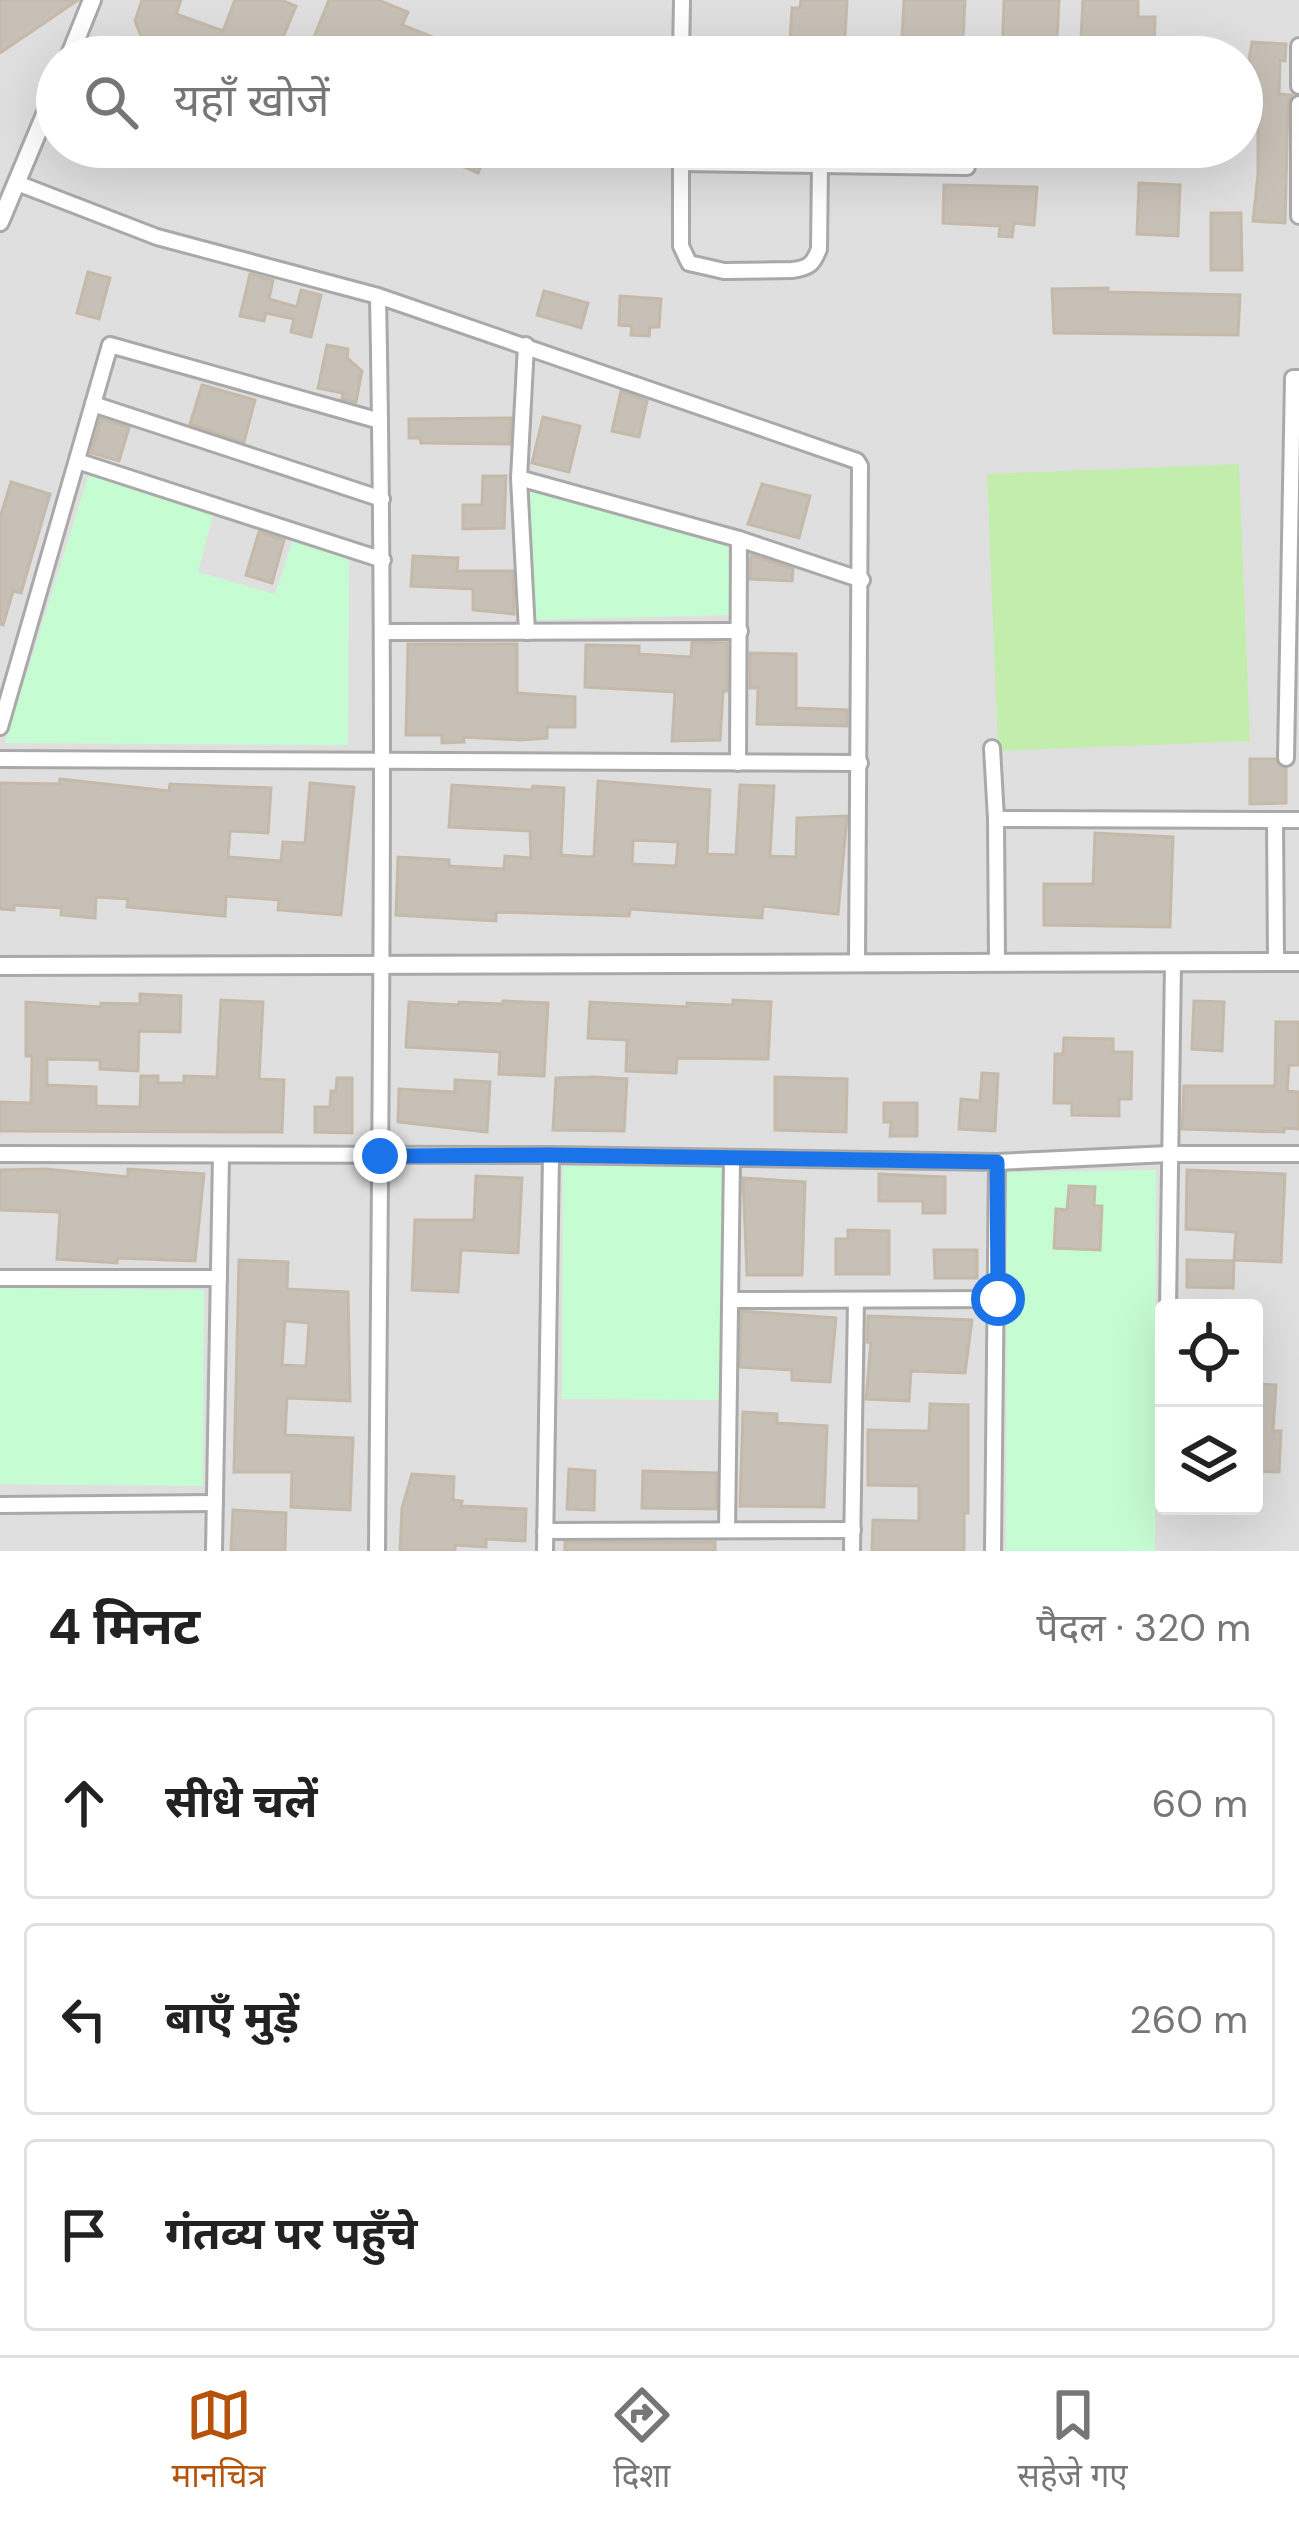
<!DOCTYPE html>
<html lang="hi">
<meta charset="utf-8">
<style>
body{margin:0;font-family:"DM Sans","Noto Sans Devanagari",sans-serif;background:#f2f2f2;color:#222}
.controls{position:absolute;right:36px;bottom:36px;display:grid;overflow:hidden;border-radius:12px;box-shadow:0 12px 48px #0002}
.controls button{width:108px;height:108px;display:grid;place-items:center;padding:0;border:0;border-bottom:3px solid #e0e0e0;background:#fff;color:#222;font:60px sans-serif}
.stop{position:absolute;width:36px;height:36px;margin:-27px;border:9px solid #1a73e8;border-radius:50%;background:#fff}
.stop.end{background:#1a73e8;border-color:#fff;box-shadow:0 3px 12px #0008}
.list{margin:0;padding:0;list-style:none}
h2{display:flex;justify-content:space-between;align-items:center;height:156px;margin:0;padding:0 48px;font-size:51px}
h2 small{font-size:39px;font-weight:400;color:#767676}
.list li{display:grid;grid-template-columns:78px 1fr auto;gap:36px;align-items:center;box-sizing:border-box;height:192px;margin:0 24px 24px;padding:0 24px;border:3px solid #e0e0e0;border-radius:12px}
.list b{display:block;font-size:45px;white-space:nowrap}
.list em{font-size:39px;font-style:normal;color:#767676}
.icon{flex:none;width:66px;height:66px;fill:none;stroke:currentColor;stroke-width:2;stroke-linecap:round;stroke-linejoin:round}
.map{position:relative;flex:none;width:1299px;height:1551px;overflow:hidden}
.search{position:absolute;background:#fff;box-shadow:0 12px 48px #0002;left:36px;right:36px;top:36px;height:132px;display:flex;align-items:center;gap:30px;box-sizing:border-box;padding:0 42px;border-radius:66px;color:#767676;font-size:45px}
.sheet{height:804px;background:#fff}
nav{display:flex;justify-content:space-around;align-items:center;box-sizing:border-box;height:168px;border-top:3px solid #e0e0e0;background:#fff;font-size:33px;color:#767676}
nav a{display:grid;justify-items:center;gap:6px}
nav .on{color:#b45309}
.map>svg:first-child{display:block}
.residential{fill:#e0dfdf;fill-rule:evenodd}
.grass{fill:#c3edad}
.park{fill:#c6fcd2}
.building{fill:#c7c0b7;stroke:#c5baaa;stroke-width:3;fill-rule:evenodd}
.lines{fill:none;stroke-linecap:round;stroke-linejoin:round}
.minor-casing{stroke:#a9a9a9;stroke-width:20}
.tertiary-casing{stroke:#a9a9a9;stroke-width:22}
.minor{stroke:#fff;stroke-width:14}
.tertiary{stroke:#fff;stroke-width:16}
.route{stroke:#1a73e8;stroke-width:15}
</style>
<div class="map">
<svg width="1299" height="1551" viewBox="0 0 1299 1551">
<rect width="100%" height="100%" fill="#f2f0e8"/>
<!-- residential -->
<path class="residential" d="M0 0H1299V1551H0ZM57 57H1242V147H57ZM1164 1308H1254V1506H1164Z"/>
<!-- grass -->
<path class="grass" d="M1239 464 1250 741 998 751 987 474Z"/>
<!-- park -->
<g class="park">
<path d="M89 473 214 512 198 572 275 594 294 536 349 556 348 745 5 743Z"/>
<path d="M530 488 728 545 730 615 534 620Z"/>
<path d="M563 1166 722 1167 721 1400 562 1399Z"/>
<path d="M1156 1170 1155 1551H1006L1007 1172Z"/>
<path d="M0 1288 204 1290 203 1486 0 1484Z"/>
</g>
<!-- building -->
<g class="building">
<path d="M0 0H78L0 53Z"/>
<path d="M142 0H181L176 14 223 31 235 0H281L296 6 275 57H202L141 36 135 21Z"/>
<path d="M329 0H378L408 12 402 25 453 45 448 57H306Z"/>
<path d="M801 0H847L844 57H789L792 8H800Z"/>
<path d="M904 0H965L962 57H901Z"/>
<path d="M1004 0H1059L1056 57H1002Z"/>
<path d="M1083 0H1138V17H1155L1154 48H1133V57H1080Z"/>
<path d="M1252 42 1286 44 1285 61 1280 60 1279 94 1292 95 1288 104 1285 223 1253 221 1258 175V123H1254L1259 75H1246Z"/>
<path d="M418 147H489L478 173Z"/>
<path d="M1139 183 1180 185 1178 236 1137 234Z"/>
<path d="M944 185 1037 187 1034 225 1014 223 1012 237 999 236 1000 226 943 223Z"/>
<path d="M1211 213H1241L1242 270H1211Z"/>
<path d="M88 272 110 278 99 319 77 313Z"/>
<path d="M250 274 273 280 269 299 297 307 301 290 321 295 311 337 291 332 294 319 266 313 264 321 240 316Z"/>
<path d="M1108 288V292L1240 295 1238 335 1054 333 1052 289Z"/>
<path d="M544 291 588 303 581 328 537 315Z"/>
<path d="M620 296 661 299 659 327H650L649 336 631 335 632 326 619 325Z"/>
<path d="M327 345 348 349 347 358 362 371 356 402 342 399 343 393 318 388Z"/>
<path d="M202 385 255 400 244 442 190 424Z"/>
<path d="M621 391 647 401 639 437 612 431Z"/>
<path d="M543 417 580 426 569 472 532 463Z"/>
<path d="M101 418 129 428 119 461 91 453Z"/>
<path d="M511 418 510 444 421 443 420 438H409V419Z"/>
<path d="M483 476H506L504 528 463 529V505H482Z"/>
<path d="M11 482 50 494 21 593 13 591 3 625 0 624V518Z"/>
<path d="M762 484 810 496 799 538 748 524Z"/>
<path d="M259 532 284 540 272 583 246 575Z"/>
<path d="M751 555 793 569 792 581 750 579Z"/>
<path d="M413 556 458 558 457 571H513L514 614 473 610V589L411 586Z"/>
<path d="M692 642 727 643V691H723L720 740 672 741 675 692 585 687 586 645 639 646V654L691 657Z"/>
<path d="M408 644H517V693L575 697V727H547V738L520 740 463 737 464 742 442 743V735H406Z"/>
<path d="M750 653 796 654V708L847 710V726L757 724 758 688H750Z"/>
<path d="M1250 759H1275L1286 769V803L1250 804Z"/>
<path d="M60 779 169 791 170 784 271 788 268 833 230 831 228 857 281 861 283 842 305 843 310 783 354 787 341 915 278 910 279 900 226 896 225 916 127 907 128 899 96 897 95 918 61 915 62 908 14 905V910L0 909V783L59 784Z"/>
<path d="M598 781 710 790 707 854 736 855 740 785 774 786 770 856 796 857 797 818 847 816 838 914 763 906 762 918 630 909 629 916 496 912V921L396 915 398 857 449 860V866L504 869 505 856 531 858 530 831 449 827 452 785 532 790 533 786 564 788 561 855 590 857 594 856ZM633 840 678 842 676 866 632 864Z"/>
<path d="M1095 833 1173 837 1170 927 1044 925V884H1093Z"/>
<path d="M140 994 181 996 180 1032 139 1031 138 1071 100 1069V1060L47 1059V1085L96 1087V1106L140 1107 141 1076H158V1083H184V1076L217 1077 221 1000 263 1002 259 1079 284 1080 282 1132 0 1131V1102L31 1103 32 1056H26V1002L101 1007V1003L140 1004Z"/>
<path d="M733 1000 771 1002 768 1059 677 1058 676 1073 626 1071 627 1040 588 1038 590 1002 687 1007V1003L733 1005Z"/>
<path d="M503 1001 548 1003 544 1076 499 1074 500 1052 406 1047 409 1002 459 1005V1002L503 1004Z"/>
<path d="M1194 1001 1224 1002 1222 1051 1192 1049Z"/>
<path d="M1276 1022H1299V1065H1289L1287 1091 1299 1092V1129L1285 1128 1284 1132 1182 1129 1184 1086H1275Z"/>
<path d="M1064 1038 1113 1039V1052H1132L1131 1099H1119V1116L1072 1115V1103H1054L1055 1054H1063Z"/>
<path d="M982 1073 998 1074 995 1131 959 1129 961 1099 980 1101Z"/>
<path d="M595 1077 627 1079 624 1131 553 1130 556 1078Z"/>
<path d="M775 1077 847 1079 846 1132 775 1130Z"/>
<path d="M337 1078H352V1133L315 1132V1107H330L331 1091H336Z"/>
<path d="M455 1080 490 1082 487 1132 398 1122 399 1089 455 1092Z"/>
<path d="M884 1103H917V1136H890L891 1122H884Z"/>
<path d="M46 1169 128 1177V1169L204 1174 195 1261 117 1258V1263L57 1259 60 1212 0 1210V1170Z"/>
<path d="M1187 1170 1285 1174 1281 1262 1234 1260 1236 1232 1186 1229Z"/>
<path d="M879 1174 945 1177V1213H923V1201H879Z"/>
<path d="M476 1176 522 1178 518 1253 461 1250 458 1292 412 1290 415 1220H474Z"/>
<path d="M743 1178 805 1182 802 1275H747Z"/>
<path d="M1069 1186 1095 1187 1094 1206H1102L1100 1250 1054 1248 1056 1209 1067 1210Z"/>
<path d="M848 1230 889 1231V1274H836V1239H848Z"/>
<path d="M934 1250H977V1278H935Z"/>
<path d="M239 1260 288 1262 287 1289 348 1292 350 1401 287 1398 285 1435 353 1438 350 1510 291 1507 292 1472H234ZM285 1321 309 1323 306 1366 282 1365Z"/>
<path d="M1187 1260 1234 1261 1233 1288 1187 1287Z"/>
<path d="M741 1311 836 1318 830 1382 792 1380V1370L740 1367Z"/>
<path d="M868 1316 972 1320 965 1373 911 1371 909 1401 866 1399 871 1343 867 1342Z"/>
<path d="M1254 1384 1276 1385 1273 1431H1281L1279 1472 1254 1471Z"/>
<path d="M930 1404 968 1405V1513H964V1551H872L873 1520 919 1521V1486L868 1485V1430L929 1431Z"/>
<path d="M743 1412 777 1414V1423L827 1426 824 1507 740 1506Z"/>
<path d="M569 1469 595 1471 594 1510 567 1509Z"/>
<path d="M643 1471 717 1473 716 1509 642 1508Z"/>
<path d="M412 1474 454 1477 453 1500 462 1501 461 1506 526 1509 525 1541 486 1539V1547L455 1545V1551H400L402 1508Z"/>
<path d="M233 1510 286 1513 285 1551H231Z"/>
<rect x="565" y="1542" width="150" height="9"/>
</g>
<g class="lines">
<!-- minor casing -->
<g class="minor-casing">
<g id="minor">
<path d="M1299 46V86"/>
<path d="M681 57 682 0"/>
<path d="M1299 104V216"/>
<path d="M681 147V246L689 263 724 271 792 270C808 268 813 265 819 249L820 164"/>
<path d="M681 163 967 167"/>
<path d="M17 183 157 237 378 296 857 461 860 466 857 963"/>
<path d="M526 345 519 478 739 539 862 580"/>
<path d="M93 404 382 499"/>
<path d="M77 461 383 560"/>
<path d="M519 478 527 632"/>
<path d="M383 632 740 631"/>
<path d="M0 727 110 345 380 421"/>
<path d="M992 748 996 819"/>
<path d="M1286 758 1293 378H1299"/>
<path d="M0 759 860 763"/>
<path d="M738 763 739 539"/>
<path d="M1275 820 1276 962"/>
<path d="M997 963 996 819 1299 820"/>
<path d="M0 1154 551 1155 997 1162 1169 1154H1299"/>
<path d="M0 1278H219"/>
<path d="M731 1300 998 1299"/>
<path d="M1168 1308 1173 962"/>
<path d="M0 1505 215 1503"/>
<path d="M727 1530 732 1159"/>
<path d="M545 1531 853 1530"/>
<path d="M214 1551 221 1156"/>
<path d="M377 1551C380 1133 386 714 378 296"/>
<path d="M545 1551 551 1155"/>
<path d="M852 1551 856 1300"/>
<path d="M993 1551 997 1162"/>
</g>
</g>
<!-- tertiary casing -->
<g class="tertiary-casing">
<g id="tertiary">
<path d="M69 57 92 0"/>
<path d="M0 222 57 86"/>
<path d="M0 966 1299 962"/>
</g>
</g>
<!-- minor -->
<use href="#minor" class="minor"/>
<!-- tertiary -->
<use href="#tertiary" class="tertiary"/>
</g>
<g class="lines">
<!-- route -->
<path class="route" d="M380 1156 551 1155 997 1162 998 1299"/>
</g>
</svg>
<div class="controls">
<button><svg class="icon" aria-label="locate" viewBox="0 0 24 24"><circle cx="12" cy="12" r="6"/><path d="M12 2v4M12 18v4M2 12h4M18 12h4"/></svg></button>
<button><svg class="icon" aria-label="layers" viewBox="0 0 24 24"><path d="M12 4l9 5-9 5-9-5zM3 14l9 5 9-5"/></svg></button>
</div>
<div class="stop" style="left:998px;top:1299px"></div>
<div class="stop end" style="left:380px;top:1156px"></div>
<div class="search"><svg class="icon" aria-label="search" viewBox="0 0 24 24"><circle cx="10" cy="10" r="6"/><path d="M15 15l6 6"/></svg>यहाँ खोजें</div>
</div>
<section class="sheet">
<h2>4 मिनट<small>पैदल · 320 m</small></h2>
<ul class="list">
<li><svg class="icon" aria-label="ahead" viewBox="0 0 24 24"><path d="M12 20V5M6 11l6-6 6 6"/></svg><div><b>सीधे चलें</b></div><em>60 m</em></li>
<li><svg class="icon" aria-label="left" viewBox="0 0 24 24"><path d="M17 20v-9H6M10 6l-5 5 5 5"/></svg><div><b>बाएँ मुड़ें</b></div><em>260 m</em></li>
<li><svg class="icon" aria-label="arrive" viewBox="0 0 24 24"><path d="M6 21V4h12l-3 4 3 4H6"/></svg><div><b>गंतव्य पर पहुँचे</b></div></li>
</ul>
</section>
<nav>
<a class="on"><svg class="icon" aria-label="map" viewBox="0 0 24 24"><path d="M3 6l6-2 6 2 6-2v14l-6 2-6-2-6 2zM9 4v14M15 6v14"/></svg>मानचित्र</a>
<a><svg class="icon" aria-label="directions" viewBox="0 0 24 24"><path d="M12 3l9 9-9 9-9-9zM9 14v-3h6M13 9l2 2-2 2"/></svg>दिशा</a>
<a><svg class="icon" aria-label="saved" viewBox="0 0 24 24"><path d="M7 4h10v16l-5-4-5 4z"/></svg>सहेजे गए</a>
</nav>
